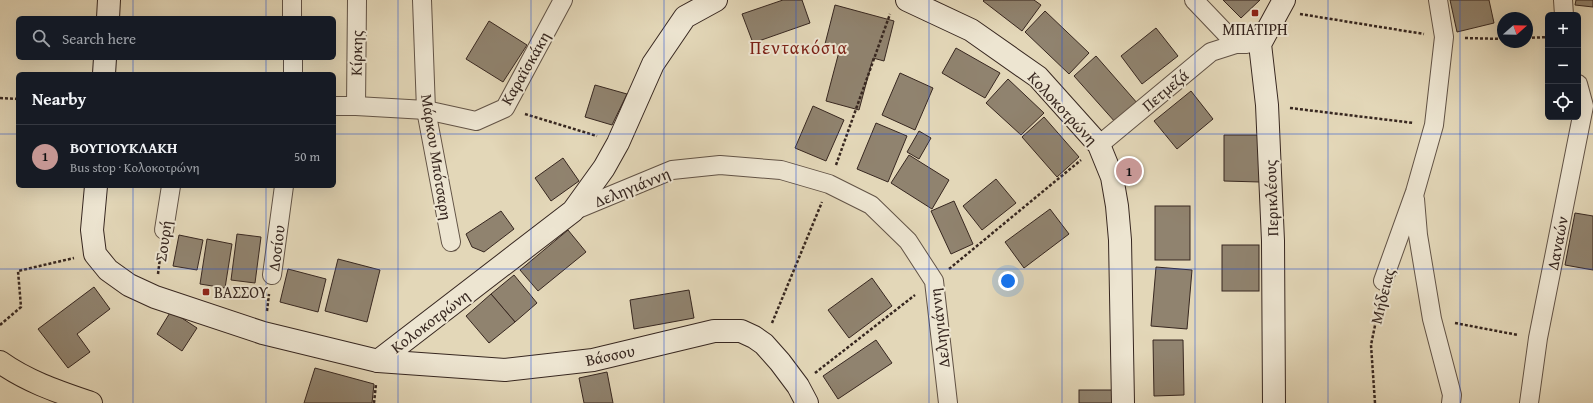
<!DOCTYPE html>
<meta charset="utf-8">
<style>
body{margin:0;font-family:"Gentium Book Plus",serif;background:#242831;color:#f1f3f6}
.controls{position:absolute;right:12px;top:12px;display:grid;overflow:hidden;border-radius:6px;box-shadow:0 4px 16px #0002}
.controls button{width:36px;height:36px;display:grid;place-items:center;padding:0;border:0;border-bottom:1px solid #363941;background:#171b24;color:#f1f3f6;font:20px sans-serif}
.compass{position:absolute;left:1497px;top:12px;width:36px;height:36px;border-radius:50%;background:#171b24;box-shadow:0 4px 16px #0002;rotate:70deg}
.you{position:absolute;left:1008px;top:281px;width:14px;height:14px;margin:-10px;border:3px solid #fff;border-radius:50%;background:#1a73e8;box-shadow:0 0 0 6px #1a73e833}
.badge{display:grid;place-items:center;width:26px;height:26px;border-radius:50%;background:#c59692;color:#111;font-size:13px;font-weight:700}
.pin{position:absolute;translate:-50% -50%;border:2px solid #fff;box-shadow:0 1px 4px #0006}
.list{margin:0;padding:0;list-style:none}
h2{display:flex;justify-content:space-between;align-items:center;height:52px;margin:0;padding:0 16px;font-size:17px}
h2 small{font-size:13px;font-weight:400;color:#9ea1a6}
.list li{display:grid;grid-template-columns:26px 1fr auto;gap:12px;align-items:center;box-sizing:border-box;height:64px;padding:0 16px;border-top:1px solid #363941}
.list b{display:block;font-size:15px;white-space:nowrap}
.list p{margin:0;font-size:13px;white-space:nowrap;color:#9ea1a6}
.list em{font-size:13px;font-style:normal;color:#9ea1a6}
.icon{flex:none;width:22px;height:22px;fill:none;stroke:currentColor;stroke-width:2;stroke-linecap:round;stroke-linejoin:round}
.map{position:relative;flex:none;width:1593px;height:403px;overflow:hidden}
.search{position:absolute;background:#171b24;box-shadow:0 4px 16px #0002;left:16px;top:16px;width:320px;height:44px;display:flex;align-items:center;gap:10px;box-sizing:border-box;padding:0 14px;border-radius:6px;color:#9ea1a6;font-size:15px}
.panel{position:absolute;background:#171b24;box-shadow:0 4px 16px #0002;left:16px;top:72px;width:320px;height:116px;border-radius:6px}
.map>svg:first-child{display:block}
.building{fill:#90836f;stroke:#372720}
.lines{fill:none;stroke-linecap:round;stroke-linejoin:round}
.street-casing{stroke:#625346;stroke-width:20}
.secondary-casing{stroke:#372720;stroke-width:24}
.primary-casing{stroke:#372720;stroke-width:24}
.path{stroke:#372720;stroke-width:2.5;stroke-dasharray:3 2;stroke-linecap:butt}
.street{stroke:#ede5d1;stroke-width:18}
.secondary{stroke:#ede5d1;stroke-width:22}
.primary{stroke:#e3d7b8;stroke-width:22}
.grid{fill:none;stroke:#1d4ed8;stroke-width:1;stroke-opacity:0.55}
.poi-dot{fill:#8f2418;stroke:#ede5d1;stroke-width:1.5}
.labels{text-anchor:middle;stroke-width:4;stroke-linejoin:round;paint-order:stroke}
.poi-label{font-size:16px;fill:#372720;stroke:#ede5d1}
.street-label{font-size:16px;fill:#372720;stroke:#ede5d1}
.quarter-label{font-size:18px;letter-spacing:1px;fill:#7a1f14;stroke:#ede5d1}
</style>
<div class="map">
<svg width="1593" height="403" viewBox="0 0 1593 403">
<rect width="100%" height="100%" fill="#e3d7b8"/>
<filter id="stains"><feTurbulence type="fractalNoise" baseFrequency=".005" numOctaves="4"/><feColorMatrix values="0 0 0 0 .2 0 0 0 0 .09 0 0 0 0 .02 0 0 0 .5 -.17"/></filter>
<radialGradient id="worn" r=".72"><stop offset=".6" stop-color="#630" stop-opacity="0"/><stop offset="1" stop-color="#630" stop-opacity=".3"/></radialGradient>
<!-- building -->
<g class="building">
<path d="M783 0H802L810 23 753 43 742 14Z"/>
<path d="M984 0H1034L1041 5 1022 31 983 1Z"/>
<path d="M1223 0H1260L1241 18Z"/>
<path d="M1450 0H1489L1494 23 1457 32Z"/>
<path d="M1576 0H1593V7L1575 5Z"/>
<path d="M835 5 894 21 884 61 873 58 859 110 826 101 840 48 825 44Z"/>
<path d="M1045 11 1089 53 1069 74 1025 32Z"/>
<path d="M489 21 527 45 503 82 466 59Z"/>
<path d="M1156 28 1178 56 1142 84 1121 56Z"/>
<path d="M956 48 1000 73 985 98 942 73Z"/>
<path d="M1096 56 1138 104 1116 123 1074 76Z"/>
<path d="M900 73 933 88 915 130 882 115Z"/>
<path d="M1008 79 1044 113 1021 135 986 103Z"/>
<path d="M595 85 627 94 612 125 585 117Z"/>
<path d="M1191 91 1213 119 1177 149 1154 121Z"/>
<path d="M813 106 844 120 826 161 795 148Z"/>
<path d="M1044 117 1079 157 1057 177 1022 137Z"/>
<path d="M876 123 907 136 888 182 857 169Z"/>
<path d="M919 131 931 138 919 159 907 152Z"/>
<path d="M1224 135H1260V182L1224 181Z"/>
<path d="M909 155 949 180 932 209 891 183Z"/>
<path d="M563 158 579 181 551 201 535 178Z"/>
<path d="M996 179 1016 203 982 230 963 206Z"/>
<path d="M954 201 973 244 951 254 931 211Z"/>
<rect x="1155" y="206" width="35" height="54"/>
<path d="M1050 209 1069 234 1024 268 1005 242Z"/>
<path d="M501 211 514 229 484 252 472 247 466 234Z"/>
<path d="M1575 213 1593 216V270L1565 265Z"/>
<path d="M568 230 586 252 538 291 520 270Z"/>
<path d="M237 234 261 237 255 283 231 280Z"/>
<path d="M179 235 203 240 197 270 173 266Z"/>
<path d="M207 239 232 244 225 288 200 284Z"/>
<rect x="1222" y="245" width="37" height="46"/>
<path d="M338 259 380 270 367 322 325 311Z"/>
<path d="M1156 267 1192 270 1187 329 1151 326Z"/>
<path d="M288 269 326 279 318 312 280 302Z"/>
<path d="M514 275 537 303 515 322 491 294Z"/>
<path d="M872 278 892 306 849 338 828 310Z"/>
<path d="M94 287 110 309 77 334 90 352 68 368 38 329Z"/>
<path d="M689 290 694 318 634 329 630 300Z"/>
<path d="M491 294 515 322 489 343 466 316Z"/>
<path d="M171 311 197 328 182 351 157 334Z"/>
<path d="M876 340 892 363 838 399 823 376Z"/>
<path d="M1153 340H1183L1184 395 1154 396Z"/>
<path d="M315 368 374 384 372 403H304Z"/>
<path d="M607 372 613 403H584L579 378Z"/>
<rect x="1079" y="390" width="35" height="13"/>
</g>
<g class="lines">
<!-- street casing -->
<g class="street-casing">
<g id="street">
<path d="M292 0V18"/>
<path d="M422 0 426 110 451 242"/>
<path d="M1194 0 1236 44H1247"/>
<path d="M1563 0 1564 15"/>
<path d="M293 58V74"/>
<path d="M334 106H356L426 110 476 121 505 108 563 0"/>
<path d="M356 106 357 0"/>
<path d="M1099 145 1211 52 1236 44"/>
<path d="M1415 199 1418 235 1432 319 1452 395 1451 403"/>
<path d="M573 211 672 170 720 165 781 170 829 184 871 205 908 241 934 281 948 403"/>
<path d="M164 230 171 186"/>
<path d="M272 275 284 186"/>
<path d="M1383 281 1415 192 1434 125 1444 37 1438 0"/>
<path d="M1529 403 1538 338 1584 106 1578 84"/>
</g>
</g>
<!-- secondary casing -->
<g class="secondary-casing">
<g id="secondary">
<path d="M907 0 971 30 1038 77 1099 145 1112 177 1117 206 1120 240 1123 403"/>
<path d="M108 18 109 0"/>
<path d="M104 74 105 58"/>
<path d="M96 186 92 230 95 254 108 270 129 285 155 297 263 333 378 361 505 370 593 360 714 331H741L754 337 764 344 780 362 798 386 807 403"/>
<path d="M378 361 573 211 604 168 618 143 653 64 685 17 716 0"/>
<path d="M1274 403 1273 241 1267 105 1260 44 1284 0"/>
</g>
</g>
<!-- primary casing -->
<g class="primary-casing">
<path id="primary" d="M0 362C28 382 59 392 91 403"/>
</g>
<!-- path -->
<g class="path">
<path d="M1300 14 1424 34"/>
<path d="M1465 38 1503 39"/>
<path d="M1527 38 1548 37"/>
<path d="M0 98 18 99"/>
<path d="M1290 108 1414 123"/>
<path d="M525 114 597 136"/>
<path d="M836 165 890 14"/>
<path d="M949 269 1081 160"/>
<path d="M158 274 161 250"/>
<path d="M267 311 269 294"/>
<path d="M772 323 822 202"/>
<path d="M1455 323 1518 335"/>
<path d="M0 325 21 307 18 271 74 258"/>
<path d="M815 373 915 295"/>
<path d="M374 403 376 384"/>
<path d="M1375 403 1371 345 1380 301"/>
</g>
<!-- street -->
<use href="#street" class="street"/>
<!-- secondary -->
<use href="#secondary" class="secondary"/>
<!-- primary -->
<use href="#primary" class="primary"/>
</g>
<!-- grid -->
<path class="grid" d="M133 0V18M266 0V18M398 0V403M531 0V403M664 0V403M796 0V403M929 0V403M1062 0V403M1195 0V403M1328 0V403M1460 0V403M133 58V74M266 58V74M0 134H18M334 134H1593M133 186V403M266 186V403M0 269H1593"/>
<!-- markers -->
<g class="poi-dot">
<rect x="1251" y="9" width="8" height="8" rx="2"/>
<rect x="202" y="288" width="8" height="8" rx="2"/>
</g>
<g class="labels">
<!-- poi labels -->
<g class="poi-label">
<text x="1255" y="35">ΜΠΑΤΙΡΗ</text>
<text x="214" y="298" text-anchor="start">ΒΑΣΣΟΥ</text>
</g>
<!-- street labels -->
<g class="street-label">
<text transform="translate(356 53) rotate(-89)" y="6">Κίρκης</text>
<text transform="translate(525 68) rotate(-60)" y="6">Καραϊσκάκη</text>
<text transform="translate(1165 90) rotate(-40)" y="6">Πετμεζά</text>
<text transform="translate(1063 108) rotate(47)" y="6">Κολοκοτρώνη</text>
<text transform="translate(437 157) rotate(81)" y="6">Μάρκου Μπότσαρη</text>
<text transform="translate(632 187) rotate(-22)" y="6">Δεληγιάννη</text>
<text transform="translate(1271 198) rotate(-92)" y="6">Περικλέους</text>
<text transform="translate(163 241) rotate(-82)" y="6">Σουρή</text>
<text transform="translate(1557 243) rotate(-79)" y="6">Δαναών</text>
<text transform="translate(276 248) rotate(-83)" y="6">Δοσίου</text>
<text transform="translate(1382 296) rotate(-76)" y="6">Μήδειας</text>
<text transform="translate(430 321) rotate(-37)" y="6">Κολοκοτρώνη</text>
<text transform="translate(939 328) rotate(-97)" y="6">Δεληγιάννη</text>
<text transform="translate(610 355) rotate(-12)" y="6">Βάσσου</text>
</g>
<!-- quarter labels -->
<g class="quarter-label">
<text x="799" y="54">Πεντακόσια</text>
</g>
</g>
<rect width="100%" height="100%" filter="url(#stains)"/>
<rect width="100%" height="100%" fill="url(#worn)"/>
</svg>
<div class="controls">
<button>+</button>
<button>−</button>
<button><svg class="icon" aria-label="locate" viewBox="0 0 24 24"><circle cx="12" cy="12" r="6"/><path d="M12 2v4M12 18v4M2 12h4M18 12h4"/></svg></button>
</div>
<svg class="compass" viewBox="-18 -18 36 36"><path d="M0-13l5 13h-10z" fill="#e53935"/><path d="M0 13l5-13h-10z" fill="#9ea1a6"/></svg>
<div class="you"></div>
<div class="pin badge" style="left:1129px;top:171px">1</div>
<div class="search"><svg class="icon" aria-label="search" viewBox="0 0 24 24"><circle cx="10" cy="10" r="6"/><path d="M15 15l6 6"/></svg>Search here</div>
<section class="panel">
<h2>Nearby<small></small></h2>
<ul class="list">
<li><span class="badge">1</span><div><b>ΒΟΥΓΙΟΥΚΛΑΚΗ</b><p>Bus stop · Κολοκοτρώνη</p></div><em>50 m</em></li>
</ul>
</section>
</div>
